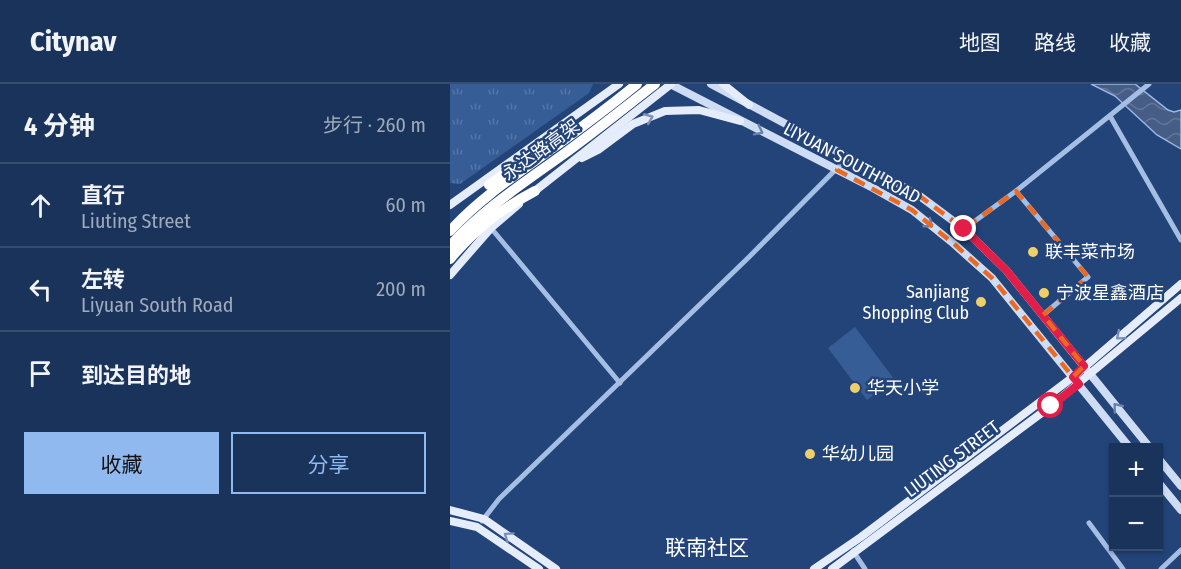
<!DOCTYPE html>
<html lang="zh">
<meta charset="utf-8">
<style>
body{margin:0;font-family:"Fira Sans Condensed","Noto Sans SC",sans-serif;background:#273f64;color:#f1f3f6}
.controls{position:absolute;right:18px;bottom:18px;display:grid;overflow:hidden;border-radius:0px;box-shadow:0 2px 4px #0004}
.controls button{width:54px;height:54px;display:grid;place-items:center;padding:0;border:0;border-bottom:2px solid #384e71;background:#1a335b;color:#f1f3f6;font:30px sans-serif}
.stop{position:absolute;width:18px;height:18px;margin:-14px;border:4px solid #e11d48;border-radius:50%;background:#fff}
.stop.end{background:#e11d48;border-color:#fff;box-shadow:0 2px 6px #0008}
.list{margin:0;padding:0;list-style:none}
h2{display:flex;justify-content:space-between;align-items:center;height:78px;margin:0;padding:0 24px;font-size:26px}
h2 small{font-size:20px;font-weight:400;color:#9faabb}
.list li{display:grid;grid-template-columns:39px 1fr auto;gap:18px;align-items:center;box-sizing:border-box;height:84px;padding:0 24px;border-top:2px solid #384e71}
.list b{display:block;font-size:22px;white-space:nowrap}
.list p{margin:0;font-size:20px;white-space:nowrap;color:#9faabb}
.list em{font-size:20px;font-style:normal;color:#9faabb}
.actions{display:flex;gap:12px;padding:18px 24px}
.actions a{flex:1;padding:14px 0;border:2px solid #90b9f0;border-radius:0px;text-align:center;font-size:21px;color:#90b9f0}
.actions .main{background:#90b9f0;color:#111}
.icon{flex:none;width:33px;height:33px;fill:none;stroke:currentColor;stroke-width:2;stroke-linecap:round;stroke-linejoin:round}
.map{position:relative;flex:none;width:731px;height:485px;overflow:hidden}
header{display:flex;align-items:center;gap:36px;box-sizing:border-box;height:84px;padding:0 30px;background:#1a335b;border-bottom:2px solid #384e71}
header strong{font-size:28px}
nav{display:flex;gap:33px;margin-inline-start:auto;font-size:21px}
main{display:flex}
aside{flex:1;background:#1a335b}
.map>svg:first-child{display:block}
.park{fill:url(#park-tufts)}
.garden{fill:#375d97}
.water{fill:url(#water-waves);stroke:#9ab8e5;stroke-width:1.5}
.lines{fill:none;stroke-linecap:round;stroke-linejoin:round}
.street{stroke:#a5bee4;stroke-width:5}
.secondary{stroke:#cfddf4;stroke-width:8}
.primary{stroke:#e5edfc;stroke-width:8}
.highway{stroke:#fff;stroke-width:10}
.oneway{stroke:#7a90b4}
.oneway2{stroke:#6881aa}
.route{stroke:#e11d48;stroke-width:8}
.marked{fill:none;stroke:#ea6a24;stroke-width:4.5;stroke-dasharray:12 8;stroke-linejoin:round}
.poi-dot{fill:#efcf69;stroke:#234479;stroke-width:2}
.labels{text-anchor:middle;stroke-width:5;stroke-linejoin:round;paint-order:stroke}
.street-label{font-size:18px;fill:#fff;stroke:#234479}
.poi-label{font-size:18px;fill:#fff;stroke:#234479;text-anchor:start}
.quarter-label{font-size:21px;fill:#fff;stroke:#234479}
</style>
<header>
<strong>Citynav</strong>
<nav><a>地图</a><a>路线</a><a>收藏</a></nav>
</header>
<main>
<aside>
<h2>4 分钟<small>步行 · 260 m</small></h2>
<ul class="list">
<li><svg class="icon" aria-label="ahead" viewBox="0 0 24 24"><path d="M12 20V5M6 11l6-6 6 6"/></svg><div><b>直行</b><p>Liuting Street</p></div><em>60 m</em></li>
<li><svg class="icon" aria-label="left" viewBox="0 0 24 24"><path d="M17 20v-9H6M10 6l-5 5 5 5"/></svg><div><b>左转</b><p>Liyuan South Road</p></div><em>200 m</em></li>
<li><svg class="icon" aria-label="arrive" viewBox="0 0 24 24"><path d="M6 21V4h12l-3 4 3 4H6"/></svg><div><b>到达目的地</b></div></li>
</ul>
<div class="actions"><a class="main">收藏</a><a>分享</a></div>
</aside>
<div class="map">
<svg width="731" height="485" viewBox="0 0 731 485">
<defs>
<pattern id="park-tufts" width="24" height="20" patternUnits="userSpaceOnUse" patternTransform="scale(1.5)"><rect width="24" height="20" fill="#375d97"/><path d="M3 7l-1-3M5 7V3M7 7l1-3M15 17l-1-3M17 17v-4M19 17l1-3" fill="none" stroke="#5575a7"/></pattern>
<pattern id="water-waves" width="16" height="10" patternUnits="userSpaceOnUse" patternTransform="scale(1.5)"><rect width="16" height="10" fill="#465e85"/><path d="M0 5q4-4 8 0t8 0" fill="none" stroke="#627697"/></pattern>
</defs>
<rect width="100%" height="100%" fill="#234479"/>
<!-- park -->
<path class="park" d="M0 0H143L139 9 10 100 0 99Z"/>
<!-- garden -->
<path class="garden" d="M405 243 444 295 417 316 378 264Z"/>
<!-- water -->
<path class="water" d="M641 0H685L718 26 724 28 731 26V65L707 51 665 12Z"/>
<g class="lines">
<!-- street -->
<g class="street">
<path d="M660 32 731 156"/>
<path d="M566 107 638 193 593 231"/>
<path d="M41 144 170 299"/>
<path d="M514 145 566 107 699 0"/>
<path d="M32 437 49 415 299 173 398 73"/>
<path d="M639 439 673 485"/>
<path d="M403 467 415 485"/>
<path d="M711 485 731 466"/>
</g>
<!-- secondary -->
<g class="secondary">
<path d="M220 0 423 104 462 126 504 160 542 194 680 364"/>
<path d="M261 0 467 110 514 145 556 186 700 364"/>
<path d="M708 374 731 402"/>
<path d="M708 398 731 426"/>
</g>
<!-- primary -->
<g class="primary">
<path d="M273 0 299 21"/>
<path d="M132 74 148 66 183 40 215 27 249 26 290 37"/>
<path d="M81 110 221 0"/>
<path d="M0 121 169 0"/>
<path d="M0 191 41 144 69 120"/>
<path d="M0 426 34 435 106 485"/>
<path d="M0 437 27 443 89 485"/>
<path d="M364 485 411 453 623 293 731 200"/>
<path d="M382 485 601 322 731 214"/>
</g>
<!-- highway -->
<g class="highway">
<path d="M39 101 98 58 115 49"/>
<path d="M0 147C30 114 67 90 103 64 132 43 160 22 187 0"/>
<path d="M0 162C32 126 72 100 111 72 143 49 174 24 205 0"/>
<path d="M0 175C25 145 51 125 85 107"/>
</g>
</g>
<!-- one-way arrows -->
<defs><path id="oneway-chevron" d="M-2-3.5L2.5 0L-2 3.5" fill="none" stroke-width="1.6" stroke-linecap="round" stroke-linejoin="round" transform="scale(1.5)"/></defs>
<g class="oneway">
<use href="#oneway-chevron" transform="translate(199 34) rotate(-22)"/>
<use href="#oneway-chevron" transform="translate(670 252) rotate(140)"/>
<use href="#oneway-chevron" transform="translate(58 452) rotate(-145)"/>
</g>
<g class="oneway2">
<use href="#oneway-chevron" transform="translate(309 47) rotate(27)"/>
<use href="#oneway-chevron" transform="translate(479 140) rotate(38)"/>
<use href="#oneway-chevron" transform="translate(667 323) rotate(-129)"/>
</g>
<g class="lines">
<!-- route -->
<path class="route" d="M514 145 556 186 634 282 623 293 629 300 601 322"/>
</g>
<!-- marked area -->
<path class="marked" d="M398 73 467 110 514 145 566 107 638 193 593 231 634 282 623 293 542 194 504 160 462 126 387 86Z"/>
<!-- markers -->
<g class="poi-dot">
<circle cx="583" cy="168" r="6"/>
<circle cx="594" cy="209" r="6"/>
<circle cx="531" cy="218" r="6"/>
<circle cx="405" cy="304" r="6"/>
<circle cx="360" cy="370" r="6"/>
</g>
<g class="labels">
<!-- street labels -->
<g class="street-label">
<text transform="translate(91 66) rotate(-36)" y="6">永达路高架</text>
<text transform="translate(402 79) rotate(28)" y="6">LIYUAN SOUTH ROAD</text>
<text transform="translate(502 375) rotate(-37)" y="6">LIUTING STREET</text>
</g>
<!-- poi labels -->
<g class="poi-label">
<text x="595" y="174">联丰菜市场</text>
<text x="519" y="214" text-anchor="end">Sanjiang<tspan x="519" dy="21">Shopping Club</tspan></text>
<text x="606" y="215">宁波星鑫酒店</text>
<text x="417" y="310">华天小学</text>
<text x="372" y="376">华幼儿园</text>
</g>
<!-- quarter labels -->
<g class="quarter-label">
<text x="257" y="471">联南社区</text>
</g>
</g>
</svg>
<div class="controls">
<button>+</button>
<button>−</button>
</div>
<div class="stop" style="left:601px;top:322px"></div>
<div class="stop end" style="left:514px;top:145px"></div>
</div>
</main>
